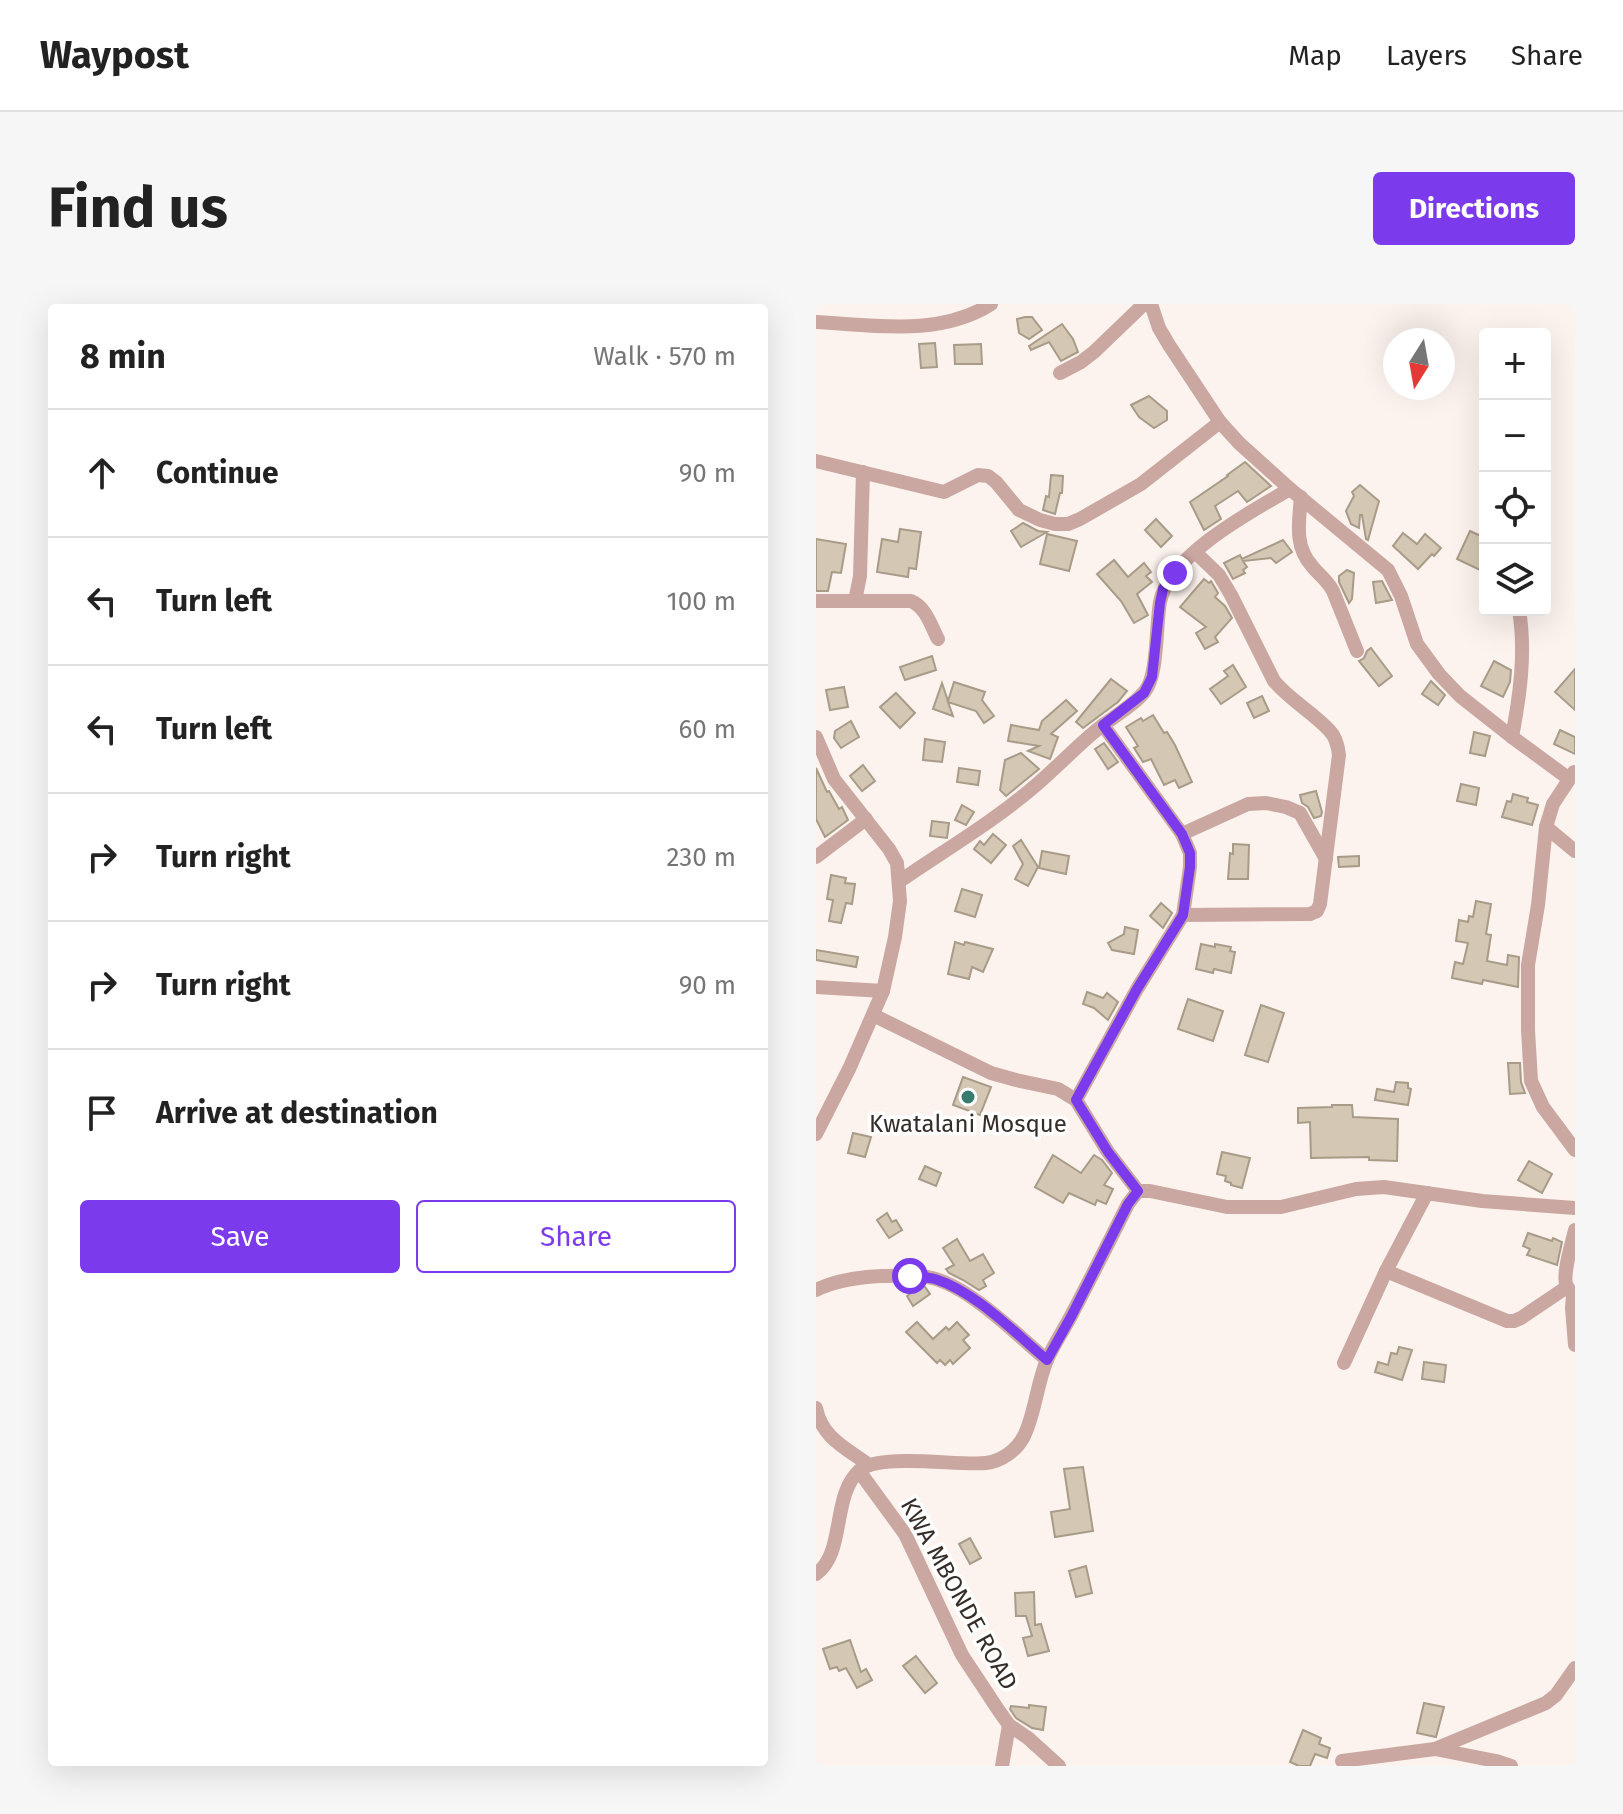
<!DOCTYPE html>
<meta charset="utf-8">
<style>
body{margin:0;font-family:"Fira Sans",sans-serif;background:#f6f6f6;color:#222}
.controls{position:absolute;right:24px;top:24px;display:grid;overflow:hidden;border-radius:8px;box-shadow:0 8px 32px #0002}
.controls button{width:72px;height:72px;display:grid;place-items:center;padding:0;border:0;border-bottom:2px solid #e0e0e0;background:#fff;color:#222;font:40px sans-serif}
.compass{position:absolute;left:567px;top:24px;width:72px;height:72px;border-radius:50%;background:#fff;box-shadow:0 8px 32px #0002;rotate:191deg}
.stop{position:absolute;width:24px;height:24px;margin:-18px;border:6px solid #7c3aed;border-radius:50%;background:#fff}
.stop.end{background:#7c3aed;border-color:#fff;box-shadow:0 2px 8px #0008}
.list{margin:0;padding:0;list-style:none}
h2{display:flex;justify-content:space-between;align-items:center;height:104px;margin:0;padding:0 32px;font-size:34px}
h2 small{font-size:26px;font-weight:400;color:#767676}
.list li{display:grid;grid-template-columns:52px 1fr auto;gap:24px;align-items:center;box-sizing:border-box;height:128px;padding:0 32px;border-top:2px solid #e0e0e0}
.list b{display:block;font-size:30px;white-space:nowrap}
.list em{font-size:26px;font-style:normal;color:#767676}
.actions{display:flex;gap:16px;padding:24px 32px}
.actions a{flex:1;padding:18px 0;border:2px solid #7c3aed;border-radius:8px;text-align:center;font-size:28px;color:#7c3aed}
.actions .main{background:#7c3aed;color:#fff}
.icon{flex:none;width:44px;height:44px;fill:none;stroke:currentColor;stroke-width:2;stroke-linecap:round;stroke-linejoin:round}
.map{position:relative;flex:none;width:759px;height:1462px;overflow:hidden;border-radius:8px}
header{display:flex;align-items:center;gap:48px;box-sizing:border-box;height:112px;padding:0 40px;background:#fff;border-bottom:2px solid #e0e0e0}
header strong{font-size:38px}
nav{display:flex;gap:44px;margin-inline-start:auto;font-size:28px}
.intro{display:flex;align-items:center;justify-content:space-between;box-sizing:border-box;height:192px;padding:0 48px}
h1{margin:0;font-size:56px}
.button{padding:20px 36px;border-radius:8px;background:#7c3aed;color:#fff;font-size:28px;font-weight:700}
main{display:flex;gap:48px;padding:0 48px}
aside{flex:1;background:#fff;border-radius:8px;box-shadow:0 8px 32px #0002}
.map>svg:first-child{display:block}
.building{fill:#d4c7b3;stroke:#a89b88;stroke-width:2}
.lines{fill:none;stroke-linecap:round;stroke-linejoin:round}
.minor{stroke:#cba7a2;stroke-width:14}
.route{stroke:#7c3aed;stroke-width:10}
.poi-dot{fill:#387c6f;stroke:#fff;stroke-width:3}
.labels{text-anchor:middle;stroke-width:7;stroke-linejoin:round;paint-order:stroke}
.poi-label{font-size:24px;fill:#352d28;stroke:#fff}
.street-label{font-size:24px;fill:#352d28;stroke:#fff}
</style>
<header>
<strong>Waypost</strong>
<nav><a>Map</a><a>Layers</a><a>Share</a></nav>
</header>
<div class="intro"><h1>Find us</h1><a class="button">Directions</a></div>
<main>
<aside>
<h2>8 min<small>Walk · 570 m</small></h2>
<ul class="list">
<li><svg class="icon" aria-label="ahead" viewBox="0 0 24 24"><path d="M12 20V5M6 11l6-6 6 6"/></svg><div><b>Continue</b></div><em>90 m</em></li>
<li><svg class="icon" aria-label="left" viewBox="0 0 24 24"><path d="M17 20v-9H6M10 6l-5 5 5 5"/></svg><div><b>Turn left</b></div><em>100 m</em></li>
<li><svg class="icon" aria-label="left" viewBox="0 0 24 24"><path d="M17 20v-9H6M10 6l-5 5 5 5"/></svg><div><b>Turn left</b></div><em>60 m</em></li>
<li><svg class="icon" aria-label="right" viewBox="0 0 24 24"><path d="M7 20v-9h11M14 6l5 5-5 5"/></svg><div><b>Turn right</b></div><em>230 m</em></li>
<li><svg class="icon" aria-label="right" viewBox="0 0 24 24"><path d="M7 20v-9h11M14 6l5 5-5 5"/></svg><div><b>Turn right</b></div><em>90 m</em></li>
<li><svg class="icon" aria-label="arrive" viewBox="0 0 24 24"><path d="M6 21V4h12l-3 4 3 4H6"/></svg><div><b>Arrive at destination</b></div></li>
</ul>
<div class="actions"><a class="main">Save</a><a>Share</a></div>
</aside>
<div class="map">
<svg width="759" height="1462" viewBox="0 0 759 1462">
<rect width="100%" height="100%" fill="#fdf3ee"/>
<!-- building -->
<g class="building">
<path d="M209 13H216L226 26 213 35 203 29 201 15Z"/>
<path d="M246 20 257 35 262 48 245 57 233 38 215 46 213 42Z"/>
<path d="M119 39 121 63 105 64 103 40Z"/>
<path d="M165 40 166 60H139L138 41Z"/>
<path d="M333 92 351 107V116L338 124 323 113 315 101Z"/>
<path d="M429 158 455 182 431 198 422 187 399 202 405 215 388 226 374 198 412 172 411 171Z"/>
<path d="M235 171 247 172 246 189H244L239 210 227 206 230 192 233 193Z"/>
<path d="M544 181 563 197 552 236 550 235 546 211H544L543 224 535 220 530 207 538 192 536 188Z"/>
<path d="M340 215 356 232 345 243 329 226Z"/>
<path d="M207 219 222 227 231 228 205 243 195 227Z"/>
<path d="M84 225 105 228 100 265 93 264 92 273 61 268 66 235 82 238Z"/>
<path d="M654 227 669 234V256L664 266 641 255Z"/>
<path d="M587 229 601 240 609 230 625 244 618 252 616 250 602 265 577 242Z"/>
<path d="M231 230 261 237 253 267 224 260Z"/>
<path d="M0 235 30 240 25 269 16 268 12 287H0Z"/>
<path d="M467 236 476 248 460 259 455 254 427 257 431 263 427 266 429 269 417 275 408 259 424 251 426 255Z"/>
<path d="M298 256 312 273 328 259 335 268 330 272 336 278 321 290 332 311 318 319 305 297 281 270Z"/>
<path d="M531 266 538 269 536 295 533 299 523 278V272Z"/>
<path d="M388 275 393 279 395 277 402 289 399 293 409 302 416 314 399 333 402 338 389 345 380 329 390 323 364 303Z"/>
<path d="M566 277 576 296 560 299 557 278Z"/>
<path d="M555 344 576 372 563 382 543 357 548 354 551 347Z"/>
<path d="M116 352 120 366 89 376 84 363Z"/>
<path d="M678 357 695 366 694 378 687 393 665 382Z"/>
<path d="M417 361 430 383 405 400 394 385 412 372 408 367Z"/>
<path d="M759 365V406L739 388Z"/>
<path d="M295 375 311 387 302 398 267 424 260 418Z"/>
<path d="M615 377 629 391 622 401 606 390Z"/>
<path d="M138 378 169 388 166 396 178 412 168 419 160 407 132 398 137 412 117 405 126 379 132 397Z"/>
<path d="M28 383 32 403 14 406 10 386Z"/>
<path d="M80 389 99 409 84 424 64 403Z"/>
<path d="M446 392 453 407 438 414 431 399Z"/>
<path d="M250 396 261 407 235 430 242 433 234 455 212 447 223 442 192 437 195 421 223 426 226 417Z"/>
<path d="M337 411 348 429 351 428 359 441 376 478 363 484 359 476 348 481 335 455 327 458 318 444 322 442 310 423 325 414 327 417Z"/>
<path d="M35 417 43 433 25 444 18 434 19 427Z"/>
<path d="M744 426 759 433V450L738 440Z"/>
<path d="M658 428 674 432 669 452 654 449Z"/>
<path d="M109 435 129 438 126 458 107 456Z"/>
<path d="M288 439 302 458 292 465 279 445Z"/>
<path d="M205 449 223 465 190 492 184 486 189 456Z"/>
<path d="M47 461 59 477 46 487 34 472Z"/>
<path d="M0 464 11 488 13 487 23 505 26 503 32 516 9 533 0 515Z"/>
<path d="M143 464 164 467 162 481 141 478Z"/>
<path d="M645 480 663 484 660 501 641 497Z"/>
<path d="M500 487 506 508 505 512 498 514 492 503 486 499 484 491Z"/>
<path d="M697 490 712 494 711 498 722 501 716 521 686 513 691 497 695 498Z"/>
<path d="M146 501 158 508 150 521 139 516Z"/>
<path d="M116 517 133 519 131 534 114 532Z"/>
<path d="M177 530 190 541 175 559 158 545 164 537 168 541Z"/>
<path d="M205 536 222 563 212 582 199 575 207 560 197 542Z"/>
<path d="M417 540 433 541 432 575H412L414 549 417 550Z"/>
<path d="M226 547 253 552 250 570 223 564Z"/>
<path d="M543 552V562L523 563 522 553Z"/>
<path d="M15 571 30 574 29 579 39 580 36 600 30 599 25 619 13 617 17 596 11 595Z"/>
<path d="M146 585 166 591 159 613 139 607Z"/>
<path d="M660 597 675 600 670 630 675 631 671 657 691 661 692 651 703 653 702 683 667 676 666 680 636 674 639 658 647 660 652 639 640 637 643 616 652 618 653 612 657 613Z"/>
<path d="M345 599 356 609 347 624 334 612Z"/>
<path d="M309 623 322 626 318 650 296 646 292 639 308 630Z"/>
<path d="M139 638 148 641 149 638 177 645 167 668 156 663 153 675 132 670Z"/>
<path d="M385 640 399 643V640L415 643 414 647 419 648 415 669 398 665 397 669 380 665Z"/>
<path d="M0 646 42 653 40 663 0 656Z"/>
<path d="M271 688 287 694 291 689 302 698 292 716 278 704 267 700Z"/>
<path d="M372 695 407 707 397 737 362 725Z"/>
<path d="M445 701 468 709 452 758 429 751Z"/>
<path d="M692 759H704L705 778 709 789 694 790Z"/>
<path d="M147 773 175 783 164 811 137 801Z"/>
<path d="M580 778 592 779V784L595 785 592 801 559 796 561 785 578 788Z"/>
<path d="M516 801H536L537 813 582 815 581 857 553 856V853L495 854 494 818 482 819V804L516 803Z"/>
<path d="M37 829 55 833 49 853 32 849Z"/>
<path d="M406 848 434 854 426 884 415 881V879L409 877 410 872 401 870Z"/>
<path d="M237 851 265 869 278 851 286 856 296 869 288 881 297 885 290 900 281 896 279 901 253 889 247 899 219 883Z"/>
<path d="M713 857 736 870 726 889 702 876Z"/>
<path d="M109 862 125 869 120 882 103 875Z"/>
<path d="M71 909 76 918 80 916 86 926 73 934 61 916Z"/>
<path d="M712 929 736 937 737 934 746 938 741 961 711 951 714 945 707 942Z"/>
<path d="M141 935 154 957 167 950 178 969 167 976 170 982 163 986 147 976 133 969 130 965 138 961 127 944Z"/>
<path d="M105 982 109 983 114 990 97 1002 91 992Z"/>
<path d="M101 1018 117 1035 130 1023 133 1026 141 1018 153 1031 147 1036 154 1044 137 1060 134 1056 129 1061 124 1056 121 1059 90 1028Z"/>
<path d="M583 1043 596 1046 586 1076 559 1068 562 1058 572 1061 575 1049 581 1050Z"/>
<path d="M608 1058 630 1061 628 1078 606 1075Z"/>
<path d="M267 1163 277 1227 239 1233 235 1208 254 1205 248 1165Z"/>
<path d="M154 1234 165 1254 154 1260 143 1240Z"/>
<path d="M270 1262 276 1289 260 1293 253 1267Z"/>
<path d="M218 1288 219 1321 225 1320 233 1347 212 1352 207 1334 216 1332 210 1312H200L199 1289Z"/>
<path d="M34 1336 45 1368 50 1365 56 1376 41 1384 30 1364 23 1367 21 1363 14 1365 7 1345Z"/>
<path d="M100 1352 121 1379 109 1389 87 1362Z"/>
<path d="M608 1399 628 1403 620 1433 601 1429Z"/>
<path d="M213 1401 230 1403 227 1426 216 1424 200 1414 194 1405 195 1402 213 1404Z"/>
<path d="M487 1426 505 1434 503 1440 514 1444 511 1454 499 1450 494 1462H483L474 1458Z"/>
</g>
<g class="lines">
<!-- minor -->
<g class="minor">
<path d="M335 0 343 24 353 41 404 118 423 139 474 185 572 266 585 292 601 340 623 370 644 392 696 433 752 474"/>
<path d="M0 18C58 21 123 33 175 0"/>
<path d="M244 69 265 58 278 48 328 0"/>
<path d="M0 157 128 188 162 171 172 172 180 178 203 206 224 216 239 220H252L264 215 325 180 404 118"/>
<path d="M485 193C483 218 478 242 496 262 503 271 511 276 517 287L541 347"/>
<path d="M0 297H95C110 303 115 322 122 335"/>
<path d="M39 297 44 272 47 168"/>
<path d="M0 433 18 475 73 545 81 559 84 597 79 633 67 687 34 763 0 830"/>
<path d="M696 433C704 391 710 348 703 306"/>
<path d="M758 468 737 500 730 523 722 601 712 661V726L715 777 727 803 759 846"/>
<path d="M730 523 759 547"/>
<path d="M366 530 432 500 450 499 470 503 484 509 510 555"/>
<path d="M0 553 50 515"/>
<path d="M84 577C129 546 177 518 219 482 239 465 257 446 277 429 292 416 318 402 329 387 342 372 340 319 344 298 353 251 436 207 474 185"/>
<path d="M367 611 494 610 501 607 504 600 523 451C522 441 520 433 513 426 496 408 474 396 458 377L415 291 403 271 379 248"/>
<path d="M0 683 67 687"/>
<path d="M57 711 175 769 200 776 242 785 260 796 292 848 322 887"/>
<path d="M260 796 321 685 367 611 374 563V549L366 530 287 421"/>
<path d="M759 926C756 939 747 967 750 980 750 981 756 990 757 991L756 1004 759 1041"/>
<path d="M570 967 691 1017H698L705 1014 751 983"/>
<path d="M0 986C20 976 44 973 66 972 82 972 100 970 116 974 154 983 200 1030 231 1056"/>
<path d="M528 1059 570 967 611 889"/>
<path d="M0 1104C6 1134 30 1144 53 1161"/>
<path d="M43 1167 89 1230 146 1351 183 1407 193 1421 212 1434 243 1462"/>
<path d="M0 1270C30 1249 15 1191 44 1166 65 1149 142 1162 170 1159 186 1157 201 1146 208 1132 219 1110 221 1079 231 1056 238 1040 249 1024 257 1008 276 972 294 936 312 900L322 887H334L411 903H465L540 885 568 883 666 897 759 904"/>
<path d="M619 1445 730 1399 740 1391 759 1364"/>
<path d="M526 1457 619 1445 680 1457 695 1462"/>
<path d="M186 1462 193 1421"/>
</g>
</g>
<g class="lines">
<!-- route -->
<path class="route" d="M94 972C102 973 111 973 119 975 160 988 198 1028 231 1056L256 1011 312 900 322 887 292 848 260 796 321 685 367 611 374 563V549L366 530 287 421 328 389 336 373 344 299 347 285 359 269"/>
</g>
<!-- markers -->
<circle class="poi-dot" cx="152" cy="793" r="8"/>
<g class="labels">
<!-- poi labels -->
<g class="poi-label">
<text x="152" y="828">Kwatalani Mosque</text>
</g>
<!-- street labels -->
<g class="street-label">
<text transform="translate(143 1290) rotate(61)" y="8">KWA MBONDE ROAD</text>
</g>
</g>
</svg>
<div class="controls">
<button>+</button>
<button>−</button>
<button><svg class="icon" aria-label="locate" viewBox="0 0 24 24"><circle cx="12" cy="12" r="6"/><path d="M12 2v4M12 18v4M2 12h4M18 12h4"/></svg></button>
<button><svg class="icon" aria-label="layers" viewBox="0 0 24 24"><path d="M12 4l9 5-9 5-9-5zM3 14l9 5 9-5"/></svg></button>
</div>
<svg class="compass" viewBox="-18 -18 36 36"><path d="M0-13l5 13h-10z" fill="#e53935"/><path d="M0 13l5-13h-10z" fill="#767676"/></svg>
<div class="stop" style="left:94px;top:972px"></div>
<div class="stop end" style="left:359px;top:269px"></div>
</div>
</main>
